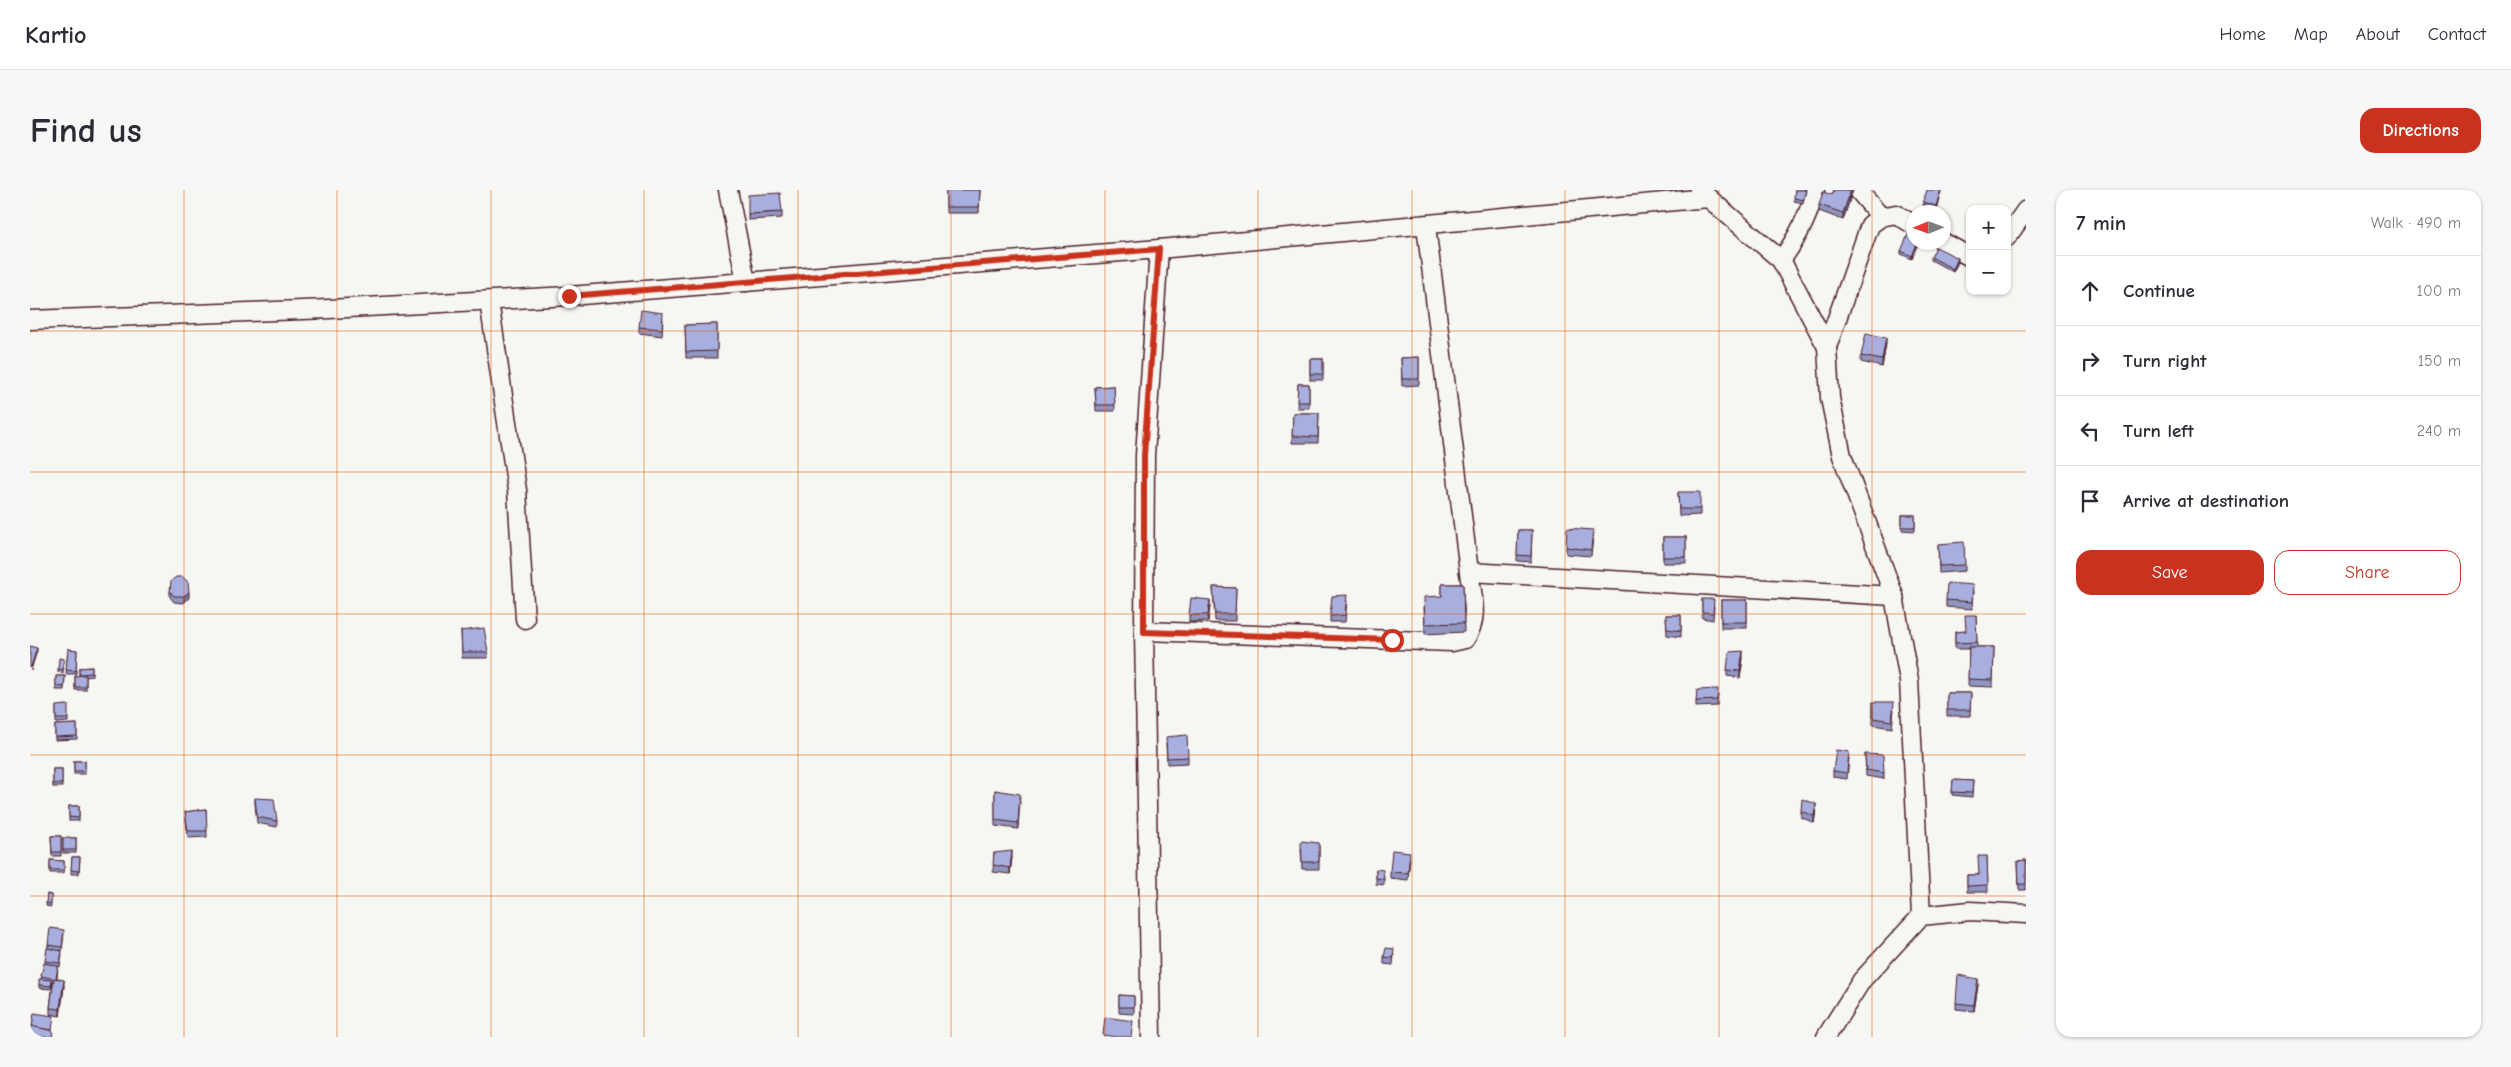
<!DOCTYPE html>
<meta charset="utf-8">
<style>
body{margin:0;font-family:"Comic Neue",sans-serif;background:#f7f7f7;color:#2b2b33}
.controls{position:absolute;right:15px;top:15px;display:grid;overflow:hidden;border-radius:10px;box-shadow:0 1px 4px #0004}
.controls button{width:45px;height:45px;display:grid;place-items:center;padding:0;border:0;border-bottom:1px solid #e1e1e2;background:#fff;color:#2b2b33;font:25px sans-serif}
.compass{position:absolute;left:1876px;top:15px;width:45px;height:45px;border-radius:50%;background:#fff;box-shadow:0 1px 4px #0004;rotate:269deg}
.stop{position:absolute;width:15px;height:15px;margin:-11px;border:4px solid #c8321e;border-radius:50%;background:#fff}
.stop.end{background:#c8321e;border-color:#fff;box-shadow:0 1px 5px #0008}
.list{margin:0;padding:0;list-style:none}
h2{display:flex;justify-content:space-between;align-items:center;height:65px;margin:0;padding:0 20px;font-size:21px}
h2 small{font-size:16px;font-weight:400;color:#7c7c81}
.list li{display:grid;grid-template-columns:32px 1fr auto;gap:15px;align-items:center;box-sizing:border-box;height:70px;padding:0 20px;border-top:1px solid #e1e1e2}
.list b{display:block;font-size:19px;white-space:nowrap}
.list em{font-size:16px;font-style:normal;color:#7c7c81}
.actions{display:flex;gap:10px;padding:15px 20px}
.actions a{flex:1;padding:11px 0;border:1px solid #c8321e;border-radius:15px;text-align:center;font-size:18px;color:#c8321e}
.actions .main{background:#c8321e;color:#fff}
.icon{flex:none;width:28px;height:28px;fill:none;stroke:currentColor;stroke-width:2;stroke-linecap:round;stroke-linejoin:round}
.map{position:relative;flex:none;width:1996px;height:847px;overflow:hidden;border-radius:15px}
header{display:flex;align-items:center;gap:30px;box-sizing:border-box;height:70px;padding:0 25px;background:#fff;border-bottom:1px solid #e1e1e2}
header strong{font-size:24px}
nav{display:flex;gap:28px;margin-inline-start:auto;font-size:18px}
.intro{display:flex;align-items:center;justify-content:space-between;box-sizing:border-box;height:120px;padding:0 30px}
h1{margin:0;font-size:35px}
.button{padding:12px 22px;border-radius:15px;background:#c8321e;color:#fff;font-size:18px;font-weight:700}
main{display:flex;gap:30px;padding:0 30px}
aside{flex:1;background:#fff;border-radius:15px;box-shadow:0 1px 4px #0004}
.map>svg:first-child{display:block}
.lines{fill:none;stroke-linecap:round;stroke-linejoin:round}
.minor-casing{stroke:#4a1f2b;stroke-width:21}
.minor{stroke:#f6f6f2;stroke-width:18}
.wall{fill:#9096c0;stroke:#4a1f2b}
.shaded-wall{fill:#767a9c;stroke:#4a1f2b}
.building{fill:#a8afdf;stroke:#4a1f2b}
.route{stroke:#c8321e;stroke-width:6}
.grid{fill:none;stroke:#e8590c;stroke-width:1;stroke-opacity:0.55}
</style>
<header>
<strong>Kartio</strong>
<nav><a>Home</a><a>Map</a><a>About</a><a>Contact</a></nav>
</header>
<div class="intro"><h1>Find us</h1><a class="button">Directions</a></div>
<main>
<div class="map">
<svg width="1996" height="847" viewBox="0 0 1996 847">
<rect width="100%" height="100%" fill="#f6f6f2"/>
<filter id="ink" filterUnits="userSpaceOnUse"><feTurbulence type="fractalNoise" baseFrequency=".02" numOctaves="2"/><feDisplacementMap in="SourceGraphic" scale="10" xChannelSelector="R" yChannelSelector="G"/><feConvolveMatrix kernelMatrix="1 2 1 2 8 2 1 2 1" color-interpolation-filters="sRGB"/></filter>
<g filter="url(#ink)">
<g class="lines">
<!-- minor casing -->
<g class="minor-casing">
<g id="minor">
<path d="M698 0 716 92"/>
<path d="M1669 0 1751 70 1797 157 1800 208 1812 266 1864 406 1879 491 1891 726"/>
<path d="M1828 0 1851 27"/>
<path d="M1396 36 1439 382 1864 406"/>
<path d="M1977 47 1996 20"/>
<path d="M1913 52 1940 67"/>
<path d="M1751 70C1767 49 1779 25 1785 0"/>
<path d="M459 111 487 300 495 429"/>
<path d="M0 130 299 119 539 106 1129 59 1678 8"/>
<path d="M1797 157 1840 35 1851 27 1866 24 1884 35"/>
<path d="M1114 441 1115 265 1129 59"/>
<path d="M1121 847 1114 441 1422 452 1435 449C1450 429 1442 405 1439 382"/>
<path d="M1796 847 1832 790 1891 726 1940 721 1996 724"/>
</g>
</g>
<!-- minor -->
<use href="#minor" class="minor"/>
</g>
<!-- wall -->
<g class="wall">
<path d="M916 0H950L949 23H916Z"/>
<path d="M1765 0H1776L1773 13 1764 11Z"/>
<path d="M1823 0 1813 30 1789 21V15L1802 5Z"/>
<path d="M1911 0 1906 19 1893 15V12Z"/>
<path d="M752 22V28L718 30V24Z"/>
<path d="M1884 42 1882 69 1871 64V61Z"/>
<path d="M1901 67 1928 72 1923 82 1901 70Z"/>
<path d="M633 129 632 146 609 143V137Z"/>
<path d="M687 134V168H656L655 135Z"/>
<path d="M1856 154 1852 177 1831 172V166Z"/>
<path d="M1389 167V195L1372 196 1371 168Z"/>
<rect x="1280" y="169" width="13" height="21"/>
<path d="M1268 194H1279V218H1267Z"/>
<path d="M1084 196 1085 221H1066L1065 197Z"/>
<path d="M1263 223H1289L1288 253H1262Z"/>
<path d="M1648 303 1670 319V325L1649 326Z"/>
<path d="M1872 325H1885V341L1872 340Z"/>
<path d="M1488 340H1502L1501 372 1487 371Z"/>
<path d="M1563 347 1561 366 1536 364V357Z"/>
<rect x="1633" y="347" width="23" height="26"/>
<path d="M1908 354 1935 375V381L1909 383Z"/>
<path d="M1412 394H1433L1434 442 1395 444 1394 416 1412 406Z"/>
<path d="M1183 397 1206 398 1205 431H1185Z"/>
<path d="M140 401 159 408 154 413 144 412 140 407Z"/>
<path d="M1943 401 1942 419 1916 417V410Z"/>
<path d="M1672 409 1684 416 1683 430 1672 428Z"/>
<rect x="1691" y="410" width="26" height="28"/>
<path d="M1317 411 1315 432H1300V426Z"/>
<path d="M1180 416 1178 431 1159 432V425Z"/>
<path d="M1636 425H1651V447L1637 445Z"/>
<path d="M1946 425 1947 457H1964L1963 497 1938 496 1939 459H1925V442L1936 441Z"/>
<path d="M431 441 458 462V468H432Z"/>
<path d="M38 459 47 460 46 484H36Z"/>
<path d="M1713 468 1710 488 1697 486V480Z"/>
<path d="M34 469 33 483 28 482V479Z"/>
<path d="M62 477V486L56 487V500H45V486H49V478Z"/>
<path d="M26 486H35L34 500H26Z"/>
<path d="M1917 503H1941L1940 526H1917Z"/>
<path d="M1688 505 1687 516 1666 517V511Z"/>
<path d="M1843 512 1864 519 1862 538 1843 535Z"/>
<path d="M26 516 38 529V532L26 533Z"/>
<path d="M47 534V549L25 550V535Z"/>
<path d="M1136 553 1158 567V573L1137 574Z"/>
<path d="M1835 564 1854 583V589L1836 586Z"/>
<path d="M1819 568 1817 589 1803 587V581Z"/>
<rect x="44" y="571" width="11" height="13"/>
<rect x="23" y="579" width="9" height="18"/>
<path d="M1923 590 1943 591 1942 607 1922 605Z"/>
<path d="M965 600 990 611 988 639 965 636Z"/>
<path d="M225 608 247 631V637L227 633 225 614Z"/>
<rect x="39" y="616" width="10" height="15"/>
<path d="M176 619 177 647 158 648 155 622Z"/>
<path d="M1786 620 1784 633 1771 627V621Z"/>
<path d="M21 646H31V666H22Z"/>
<rect x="33" y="648" width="13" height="15"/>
<path d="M1289 653V679H1272L1271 658Z"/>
<path d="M964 663 982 667 980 684 963 682Z"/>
<path d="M1957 666 1958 702H1937V685H1948Z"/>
<path d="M42 667H50L49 684H41Z"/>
<path d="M1380 668 1378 690 1360 688V682Z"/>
<path d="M20 670 34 671V683H20Z"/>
<path d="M1996 670V700H1989L1988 671Z"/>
<path d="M1346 679 1354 689V695L1346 694Z"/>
<path d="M17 704 21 705V717L16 716Z"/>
<path d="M34 743 32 761 30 760 32 764 30 777 28 776 27 789 34 796 30 826 20 824V818L23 792H22L21 799 9 798V795L11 789 15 773 18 755Z"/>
<path d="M1364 765 1363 775 1354 774V767Z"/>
<path d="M1948 795 1944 821 1926 819V813Z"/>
<path d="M1089 805 1104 806V824L1089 823Z"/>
</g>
<!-- shaded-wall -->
<g class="shaded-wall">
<path d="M1821 0H1823L1813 30V23Z"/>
<path d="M1911 0V1L1906 19V16Z"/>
<path d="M1888 52H1889L1882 69V66Z"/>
<path d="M1928 68V72L1923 82V79Z"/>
<path d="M1856 148V154L1852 177V170Z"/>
<path d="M159 402V408L154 413V406Z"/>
<path d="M1180 410V416L1178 431V425Z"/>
<path d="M7 458V461L1 480V477Z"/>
<path d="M1713 461V468L1710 488V481Z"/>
<path d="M1786 614V620L1784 633V626Z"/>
<path d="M982 661V667L980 684V678Z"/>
<path d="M1948 789V795L1944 821V815Z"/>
<path d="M34 790V796L30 826V819Z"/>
</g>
<!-- building -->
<g class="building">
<path d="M916 0H950L949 17H916Z"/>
<path d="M1765 0H1776L1773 10 1764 8Z"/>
<path d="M1804 0H1821L1813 23 1789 15 1793 2 1802 5Z"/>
<path d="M1897 0H1911L1906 16 1893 12Z"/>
<path d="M750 3 752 22 718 24V5Z"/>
<path d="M1880 40 1884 42V52H1888L1882 66 1871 61Z"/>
<path d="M1906 57 1928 68 1923 79 1901 67Z"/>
<path d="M611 120 633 123 632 139 609 137Z"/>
<path d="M687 134V161L656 162 655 135Z"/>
<path d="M1836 143 1856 148 1852 170 1831 166Z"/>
<path d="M1389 167V189H1372L1371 168Z"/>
<rect x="1280" y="169" width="13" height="15"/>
<path d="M1268 194H1279V212H1267Z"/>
<path d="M1084 196 1085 215H1066L1065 197Z"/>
<path d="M1263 223H1289L1288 247 1262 246Z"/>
<path d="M1648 302H1670V319H1649Z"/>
<rect x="1872" y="325" width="13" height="12"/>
<path d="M1537 338 1563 340 1561 360 1536 357Z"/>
<path d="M1488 340H1502L1501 366 1487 365Z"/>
<rect x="1633" y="347" width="23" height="20"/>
<path d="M1934 352 1935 375 1909 376 1908 354Z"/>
<path d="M146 387H153L158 392 159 402 154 406H144L140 401 141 391Z"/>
<path d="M1917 393 1943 395 1942 412 1916 410Z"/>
<path d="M1412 394H1433L1434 433 1395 434 1394 407 1412 406Z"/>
<path d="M1183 397 1206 398 1205 424H1185Z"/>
<path d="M1317 405 1315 425 1300 426 1302 406Z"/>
<path d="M1161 408 1180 410 1178 425H1159Z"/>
<path d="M1672 409H1684L1683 423 1672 422Z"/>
<rect x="1691" y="410" width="26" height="22"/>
<path d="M1636 425H1651V441L1637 439Z"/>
<path d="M1935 425H1946L1947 452 1925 453V442L1936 441Z"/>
<path d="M454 438 458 462H432L431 441Z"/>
<path d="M0 456 7 458 1 477H0Z"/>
<path d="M1939 457H1964L1963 490 1938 489Z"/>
<path d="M38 459 47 460 46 481 36 480Z"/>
<path d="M1713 461 1710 481 1697 480 1699 462Z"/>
<path d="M29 468 34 469 33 480 28 479Z"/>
<path d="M62 477V483L49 484V478Z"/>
<path d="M56 485V497H45V486Z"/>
<path d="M26 486H35L34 497 26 496Z"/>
<path d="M1688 499 1687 510 1666 511 1667 500Z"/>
<path d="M1917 503H1941L1940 520H1917Z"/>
<path d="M1843 512H1864L1862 531 1843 528Z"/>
<path d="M38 515V529H26V516Z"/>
<path d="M47 534V546L25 547V535Z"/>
<path d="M1157 545 1158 567 1137 568 1136 547Z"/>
<path d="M1806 560 1819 562 1817 583 1803 581Z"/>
<path d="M1835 564 1853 565 1854 583 1836 580Z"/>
<rect x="44" y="571" width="11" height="10"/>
<rect x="23" y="579" width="9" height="15"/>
<path d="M1923 590 1943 591 1942 603 1922 602Z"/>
<path d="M965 600 990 604 988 633 965 630Z"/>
<path d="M225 608 244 609 247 631 227 627Z"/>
<path d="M1772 609 1786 614 1784 626 1771 621Z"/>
<path d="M39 616H49V628L39 627Z"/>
<path d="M176 619 177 641H158L155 622Z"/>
<path d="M21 646H31V662H22Z"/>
<rect x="33" y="648" width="13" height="12"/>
<path d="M1271 651 1289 653V672H1272Z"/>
<path d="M1362 660 1380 662 1378 683 1360 682Z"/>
<path d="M982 661 980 678 963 675 964 663Z"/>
<path d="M1948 666H1957L1958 695 1937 696V685H1949Z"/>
<path d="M42 667H50L49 681 41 680Z"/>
<path d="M20 670 34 671V680H20Z"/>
<path d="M1996 670V694H1989L1988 671Z"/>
<path d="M1346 679 1353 680 1354 689 1346 688Z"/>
<path d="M17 704 21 705V714L16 713Z"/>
<path d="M20 738 34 740 32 757 18 755Z"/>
<path d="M17 758 32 761 30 773 15 771Z"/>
<path d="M1356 758 1364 759 1363 768 1354 767Z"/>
<path d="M14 773 28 776 26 789 11 786Z"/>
<path d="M1928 785 1948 789 1944 815 1926 813Z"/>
<path d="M24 788 34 790 30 819 20 818Z"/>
<path d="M9 789 22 790 21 796 9 795Z"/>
<path d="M1089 805 1104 806V817H1089Z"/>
<path d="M4 823 24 826 22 840 2 837Z"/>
<path d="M1075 827 1103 831 1101 847H1086L1073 845Z"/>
<path d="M1 836 23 841 22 847H0Z"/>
</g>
</g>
<g class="lines" filter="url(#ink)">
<!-- route -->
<path class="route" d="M539 106 1129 59 1114 265V442L1362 450"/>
</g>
<!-- grid -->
<path class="grid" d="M154 0V847M307 0V847M461 0V847M614 0V847M768 0V847M921 0V847M1075 0V847M1228 0V847M1382 0V847M1535 0V847M1689 0V847M1842 0V847M0 141H1996M0 282H1996M0 424H1996M0 565H1996M0 706H1996"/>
</svg>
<div class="controls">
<button>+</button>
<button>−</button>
</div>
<svg class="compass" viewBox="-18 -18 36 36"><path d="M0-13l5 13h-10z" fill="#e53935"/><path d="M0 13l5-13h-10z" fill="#7c7c81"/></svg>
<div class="stop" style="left:1362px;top:450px"></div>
<div class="stop end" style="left:539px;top:106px"></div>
</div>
<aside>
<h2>7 min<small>Walk · 490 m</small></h2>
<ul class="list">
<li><svg class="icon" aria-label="ahead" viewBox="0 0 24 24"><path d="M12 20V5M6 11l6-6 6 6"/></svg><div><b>Continue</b></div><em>100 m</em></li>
<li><svg class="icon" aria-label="right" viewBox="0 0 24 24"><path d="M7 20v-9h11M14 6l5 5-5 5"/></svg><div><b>Turn right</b></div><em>150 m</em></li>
<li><svg class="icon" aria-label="left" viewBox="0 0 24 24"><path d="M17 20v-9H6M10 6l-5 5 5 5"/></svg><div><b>Turn left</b></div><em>240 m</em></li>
<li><svg class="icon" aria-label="arrive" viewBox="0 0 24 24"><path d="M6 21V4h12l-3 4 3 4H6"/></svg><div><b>Arrive at destination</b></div></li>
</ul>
<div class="actions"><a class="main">Save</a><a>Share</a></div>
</aside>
</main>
